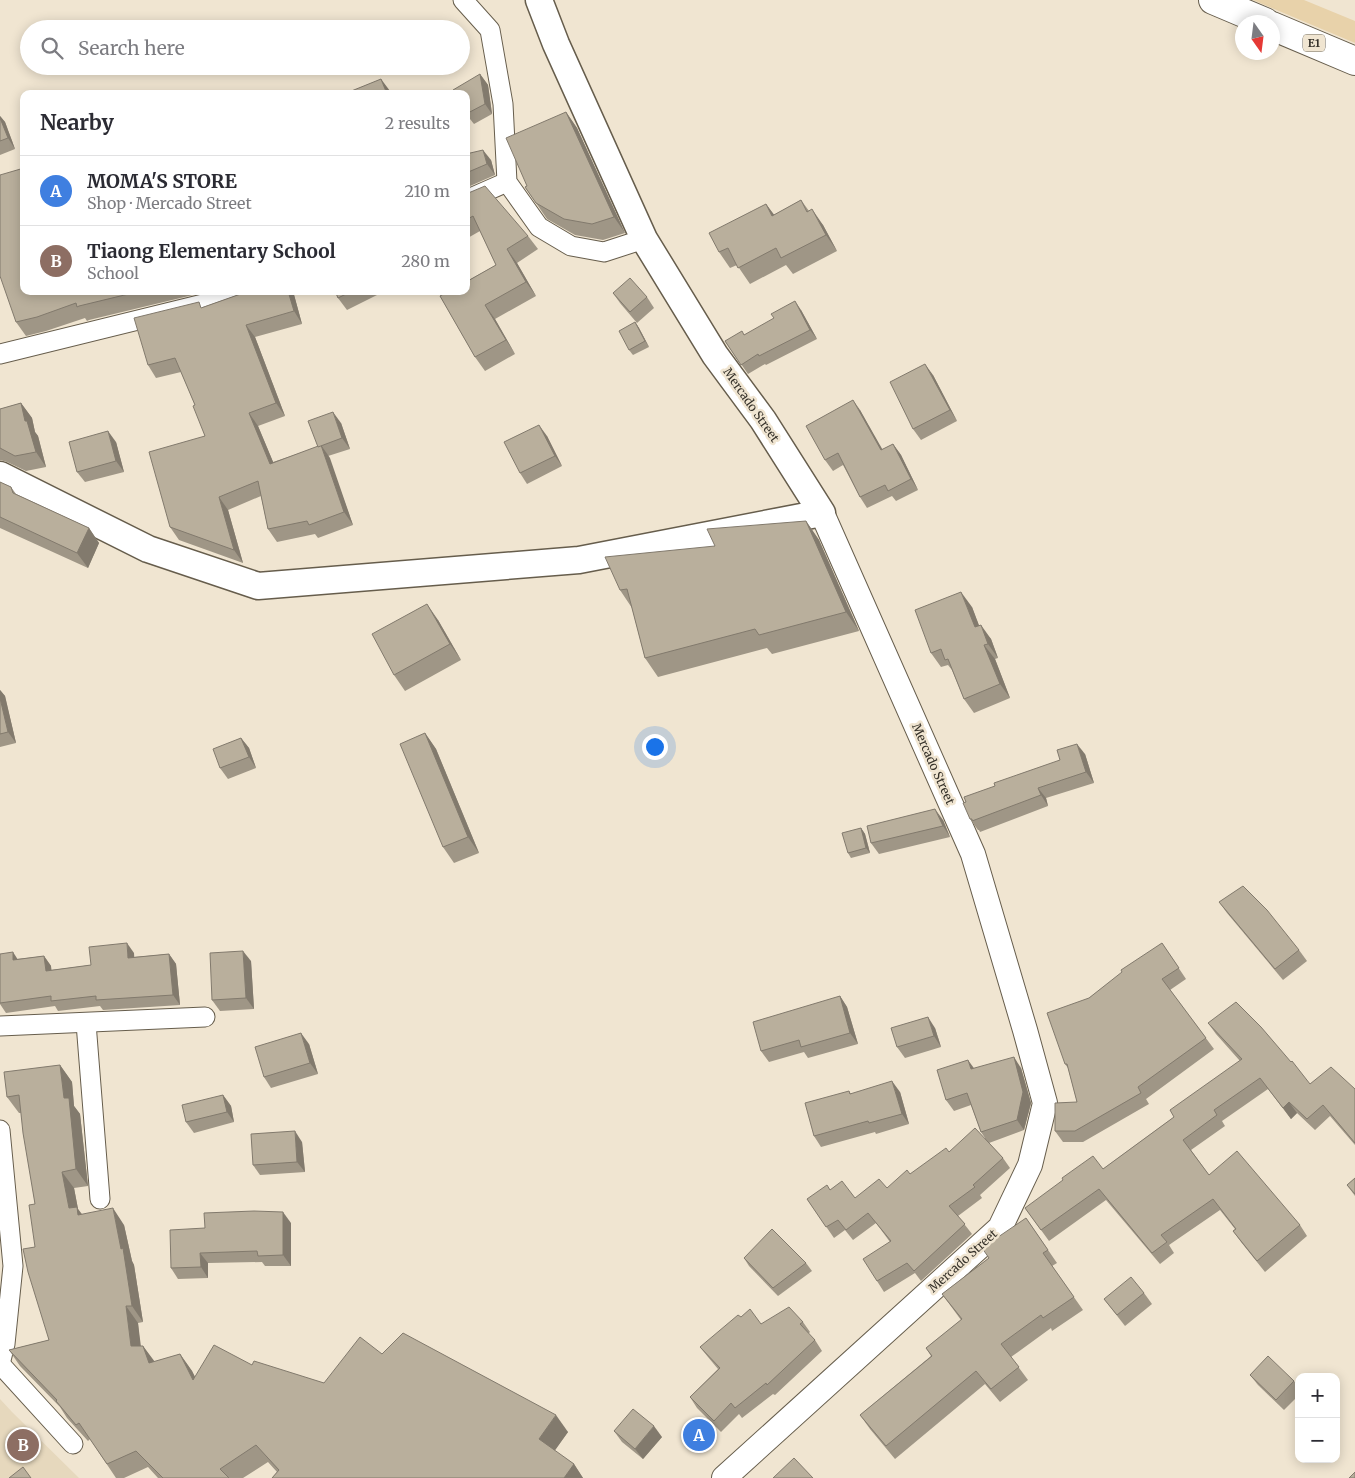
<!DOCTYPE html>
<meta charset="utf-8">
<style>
body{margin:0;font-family:Merriweather,serif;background:#f7f7f7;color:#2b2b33}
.controls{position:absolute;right:15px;bottom:15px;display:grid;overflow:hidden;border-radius:10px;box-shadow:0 2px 12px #0003}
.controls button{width:45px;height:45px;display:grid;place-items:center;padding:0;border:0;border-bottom:1px solid #e1e1e2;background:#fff;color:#2b2b33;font:25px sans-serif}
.compass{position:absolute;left:1235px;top:15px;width:45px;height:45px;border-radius:50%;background:#fff;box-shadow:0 2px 12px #0003;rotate:166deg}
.you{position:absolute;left:654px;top:746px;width:18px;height:18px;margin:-12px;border:4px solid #fff;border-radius:50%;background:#1a73e8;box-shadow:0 0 0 8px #1a73e833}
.badge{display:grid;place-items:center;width:32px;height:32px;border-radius:50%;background:#7c3aed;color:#fff;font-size:16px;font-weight:700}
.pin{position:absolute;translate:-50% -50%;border:2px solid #fff;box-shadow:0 1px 5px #0006}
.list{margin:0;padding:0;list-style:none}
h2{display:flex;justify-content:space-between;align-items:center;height:65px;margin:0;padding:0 20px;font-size:21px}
h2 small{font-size:16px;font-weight:400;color:#7c7c81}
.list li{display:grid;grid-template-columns:32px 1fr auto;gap:15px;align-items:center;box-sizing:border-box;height:70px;padding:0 20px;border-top:1px solid #e1e1e2}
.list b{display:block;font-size:19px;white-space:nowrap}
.list p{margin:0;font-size:16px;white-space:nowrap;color:#7c7c81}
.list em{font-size:16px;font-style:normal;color:#7c7c81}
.icon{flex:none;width:28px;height:28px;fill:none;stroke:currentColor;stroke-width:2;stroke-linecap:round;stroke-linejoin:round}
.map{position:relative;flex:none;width:1355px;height:1478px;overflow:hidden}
.search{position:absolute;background:#fff;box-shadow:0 2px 12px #0003;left:20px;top:20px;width:450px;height:55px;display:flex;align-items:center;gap:12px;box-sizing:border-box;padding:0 18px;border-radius:28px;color:#7c7c81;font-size:19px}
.panel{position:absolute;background:#fff;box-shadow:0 2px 12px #0003;left:20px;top:90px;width:450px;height:205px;border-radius:10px}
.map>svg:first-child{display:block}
.built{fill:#e6d8bd}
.green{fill:#e8d2aa}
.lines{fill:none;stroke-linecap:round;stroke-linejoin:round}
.minor-casing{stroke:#665d4c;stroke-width:21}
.tertiary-casing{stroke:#665d4c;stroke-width:26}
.secondary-casing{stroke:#665d4c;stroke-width:29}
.motorway-casing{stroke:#665d4c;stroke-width:30}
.minor{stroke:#fff;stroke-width:19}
.tertiary{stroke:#fff;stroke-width:24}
.secondary{stroke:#fff;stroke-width:26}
.motorway{stroke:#fff;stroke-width:28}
.wall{fill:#9f9686}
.shaded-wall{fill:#827a6d}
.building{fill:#b9af9c;stroke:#827a6d}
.labels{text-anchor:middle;stroke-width:5;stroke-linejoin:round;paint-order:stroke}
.shield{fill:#f0e5d1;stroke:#6e685c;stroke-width:1}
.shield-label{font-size:11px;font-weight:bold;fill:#36322a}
.street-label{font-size:12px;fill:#36322a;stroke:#f0e5d1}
</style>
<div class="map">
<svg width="1355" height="1478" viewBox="0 0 1355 1478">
<rect width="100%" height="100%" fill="#f0e5d1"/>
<!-- built -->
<path class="built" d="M0 1399 12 1412 79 1478H0Z"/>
<!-- green -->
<path class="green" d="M1253 0H1304L1355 21V43Z"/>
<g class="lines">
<!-- minor casing -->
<g class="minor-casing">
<g id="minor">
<path d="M463 0 490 30 503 104 507 182 539 227 571 246 604 252 644 239"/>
<path d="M466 200 507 182"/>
<path d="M0 354 256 291"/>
<path d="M86 1023 100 1199"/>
<path d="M0 1026 205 1017"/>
<path d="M0 1130 13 1266 5 1344 0 1364"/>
<path d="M0 1364 73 1444"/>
</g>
</g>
<!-- tertiary casing -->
<g class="tertiary-casing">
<path id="tertiary" d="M724 1478 1000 1228 1030 1165 1045 1103 1025 1030 973 854 822 513"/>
</g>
<!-- secondary casing -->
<g class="secondary-casing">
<path id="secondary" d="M0 475 148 549 258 586 579 560 822 513 763 420 715 355 644 239 556 44 539 0"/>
</g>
<!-- motorway casing -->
<g class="motorway-casing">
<g id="motorway">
<path d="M1213 0 1265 22"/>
<path d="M1272 26 1355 61"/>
</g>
</g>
<!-- minor -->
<use href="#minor" class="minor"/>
<!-- tertiary -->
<use href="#tertiary" class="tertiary"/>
<!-- secondary -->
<use href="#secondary" class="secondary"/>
<!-- motorway -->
<use href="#motorway" class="motorway"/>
</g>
<!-- wall -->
<g class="wall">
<path d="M480 74 488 85 492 114 474 124 466 114Z"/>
<path d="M566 112 577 128 625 233 603 240 575 235 547 219 525 187 527 186Z"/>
<path d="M0 116 5 122 15 149 0 155Z"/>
<path d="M466 154 491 160 495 175 470 186 466 181Z"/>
<path d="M466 194 528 236 538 249 517 263 536 296 495 319 515 354 485 371 475 357 440 296 496 265 480 231 466 239Z"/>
<path d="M801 200 809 211 823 225 837 251 793 274 786 265 750 284 737 265 730 268 719 252 766 204 774 215Z"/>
<path d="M24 291H201V293L89 320 87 321 85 318 46 331 26 336 16 322Z"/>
<path d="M249 291H293L302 324 255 337 285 416 258 426 273 462 318 447 341 423 350 449 328 456 353 525 318 538 315 534 277 542 268 529 261 496 228 510 243 563 179 540 170 527 205 436 195 405 181 372 156 378 148 365 203 307Z"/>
<path d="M335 291H380L381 293 347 310 338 298Z"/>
<path d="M613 293 647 297 654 308 637 323 620 303Z"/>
<path d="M801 310 817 339 766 365 765 364 748 374 725 341 744 335Z"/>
<path d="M635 322 639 328 649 347 633 355 629 350Z"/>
<path d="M933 375 957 421 921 440 913 429Z"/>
<path d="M21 403 32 418 35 432 38 436 46 467 26 471 7 462 0 460V409Z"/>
<path d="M860 410 882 450 893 444 901 455 918 490 896 501 892 496 867 508 860 497 843 465 833 471 825 460Z"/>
<path d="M547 436 562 466 527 484 520 473Z"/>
<path d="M116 442 124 472 85 482 77 472Z"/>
<path d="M0 482 11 487 16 494 89 528 99 543 88 568 0 528Z"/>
<path d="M806 521 819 540 859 631 772 654 767 648 658 677 645 658 632 608 620 590 715 546Z"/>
<path d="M972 607 979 626 991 639 998 658 995 659 1010 698 974 713 964 699 952 670 948 665 941 667 931 653Z"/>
<path d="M438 620 461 660 405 691 394 675Z"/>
<path d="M0 690 5 696 16 743 0 747Z"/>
<path d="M425 733 436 749 479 853 454 863 443 847Z"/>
<path d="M241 738 249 748 256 768 228 779 220 768Z"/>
<path d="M1085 754 1094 783 1046 798 1048 806 980 832 979 830H978L970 819 966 802Z"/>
<path d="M943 820 950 837 879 854 871 843Z"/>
<path d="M861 828 865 834 870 853 851 858 848 853Z"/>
<path d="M1219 902 1299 950 1307 961 1283 980 1227 913Z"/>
<path d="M1162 943 1186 979 1170 990 1214 1049 1146 1099 1149 1104 1083 1142H1063L1055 1131 1077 1102 1068 1068 1065 1064 1089 998Z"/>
<path d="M134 953V957L169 954 176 964 180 1005 103 1010 100 1006 58 1011 55 1006 6 1013 0 1004V954L17 959 44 956 51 966V970L91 965Z"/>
<path d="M251 961 254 1009 220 1011 212 1000Z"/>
<path d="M840 996 847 1007 858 1044 808 1058 804 1052 769 1062 761 1051Z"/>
<path d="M1208 1023 1310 1084 1355 1089V1145L1330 1116 1315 1130 1297 1113 1291 1119 1268 1089 1222 1121 1225 1126 1191 1150 1209 1175 1300 1225 1307 1236 1265 1272 1241 1242 1233 1231 1235 1229 1220 1210 1169 1245 1174 1253 1160 1264 1106 1200 1049 1241 1025 1208 1103 1169 1174 1117 1240 1061 1216 1034Z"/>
<path d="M935 1028 941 1047 905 1058 897 1047Z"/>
<path d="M309 1044 318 1074 271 1088 264 1077Z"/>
<path d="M60 1065 72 1082 74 1106 80 1114 88 1186 74 1188 78 1209 82 1214 124 1225 132 1261 134 1265 143 1322 138 1323 140 1346H143L154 1362 180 1354 192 1371 195 1377 252 1365 324 1383 382 1354 568 1432 554 1451 574 1464 583 1478H272L277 1472 268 1462 243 1478H158L148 1467 124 1478H116L90 1439 88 1441 67 1418 60 1407 20 1366 9 1350 49 1340 35 1247V1204L21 1113H19L7 1097Z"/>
<path d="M974 1068H1021L1031 1103 1024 1130 989 1143 1003 1158 1010 1168 980 1195 982 1198 958 1216 972 1234 921 1281 915 1273 884 1292 877 1281 890 1242 876 1223 853 1240 845 1230 834 1238 807 1199 830 1190 855 1198 887 1188 949 1152 985 1138 981 1132 971 1105 954 1111 946 1100Z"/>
<path d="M849 1091 851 1094 900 1092 909 1124 876 1134 875 1132 821 1147 814 1136Z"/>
<path d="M223 1095 231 1106 234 1122 194 1133 186 1122Z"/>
<path d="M302 1142 305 1172 260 1175 253 1165Z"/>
<path d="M1355 1178V1196L1347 1185Z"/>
<path d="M1026 1218 1057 1263 1052 1266 1083 1310 1052 1331 1051 1328 1011 1357 1028 1380 1000 1402 985 1384 895 1459 870 1429 860 1415 931 1356 926 1348 961 1320 942 1294 989 1258Z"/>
<path d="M291 1223V1266H265L262 1262 208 1263V1278L178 1279 171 1268 205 1228Z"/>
<path d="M744 1258 806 1263 812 1271 778 1296 749 1266Z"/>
<path d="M1144 1293 1152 1304 1125 1326 1104 1299Z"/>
<path d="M741 1317 761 1324 803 1322 810 1332 808 1334 815 1340 822 1351 775 1395 773 1394 742 1418 739 1414 721 1432 697 1408 690 1397 718 1369 708 1357 700 1347Z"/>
<path d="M1250 1375 1294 1381 1299 1387V1395L1284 1410 1258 1385Z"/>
<path d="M614 1431 662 1437 643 1459 622 1442Z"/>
</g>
<!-- shaded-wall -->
<g class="shaded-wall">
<path d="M480 74 488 85 492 114 485 104Z"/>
<path d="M381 79 390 91 391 94H387Z"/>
<path d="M566 112 577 128 625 233 614 217Z"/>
<path d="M0 116 5 122 15 149 8 138 0 118Z"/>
<path d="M483 150 491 160 495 175 487 164Z"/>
<path d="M766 204 778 220 772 216Z"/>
<path d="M812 209 823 225 837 251 826 235Z"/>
<path d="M507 249 517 263 536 296 526 282Z"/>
<path d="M288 291H293L302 324 294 311Z"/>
<path d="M795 301 801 310 817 339 810 330Z"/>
<path d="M485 305 495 319 515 354 506 340Z"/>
<path d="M635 322 639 328 649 347 645 341Z"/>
<path d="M246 325 255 337 285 416 276 403Z"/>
<path d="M925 364 933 375 957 421 950 410Z"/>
<path d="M853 400 860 410 889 461 881 450Z"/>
<path d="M21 403 32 418 35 432 38 436 46 467 36 452 25 421Z"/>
<path d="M333 412 341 423 350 449 342 438Z"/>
<path d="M249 413 258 426 279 476 270 464Z"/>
<path d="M539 425 547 436 562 466 555 456Z"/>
<path d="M108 431 116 442 124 472 116 461Z"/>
<path d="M893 444 901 455 918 490 911 479Z"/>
<path d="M321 445 330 458 353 525 344 512Z"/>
<path d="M219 497 228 510 243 563 234 550Z"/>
<path d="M806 521 819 540 859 631 846 612Z"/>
<path d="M89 528 99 543 88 568 77 553Z"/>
<path d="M961 592 972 607 985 641 975 627Z"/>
<path d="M427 604 438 620 461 660 450 644Z"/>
<path d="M981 625 991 639 998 658 988 644Z"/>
<path d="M984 645 995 659 1010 698 1000 684Z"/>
<path d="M0 690 5 696 16 743 8 732 0 698Z"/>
<path d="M425 733 436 749 479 853 468 837Z"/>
<path d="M241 738 249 748 256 768 249 757Z"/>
<path d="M1077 744 1085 754 1094 783 1086 772Z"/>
<path d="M1038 788 1046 798 1048 806 1041 795Z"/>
<path d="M935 809 943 820 950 837 943 826Z"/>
<path d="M861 828 865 834 870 853 866 848Z"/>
<path d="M127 943 134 953 135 968 128 958Z"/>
<path d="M243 951 251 961 254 1009 246 998Z"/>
<path d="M13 952 20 963 13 960Z"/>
<path d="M169 954 176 964 180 1005 173 995Z"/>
<path d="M44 956 51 966 53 981 46 971Z"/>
<path d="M840 996 847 1007 858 1044 850 1033Z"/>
<path d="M928 1017 935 1028 941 1047 934 1036Z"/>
<path d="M301 1033 309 1044 318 1074 310 1063Z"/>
<path d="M1014 1057 1021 1068 1031 1103 1024 1130 1017 1120Z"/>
<path d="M968 1060 976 1071 971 1069Z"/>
<path d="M60 1065 72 1082 74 1106 80 1114 88 1186 76 1169 64 1098Z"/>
<path d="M892 1081 900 1092 909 1124 902 1114Z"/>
<path d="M223 1095 231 1106 234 1122 227 1112Z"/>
<path d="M1289 1102 1297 1113 1291 1119 1283 1108Z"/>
<path d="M295 1131 302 1142 305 1172 297 1162Z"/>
<path d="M62 1172 74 1188 78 1209 88 1224 69 1208Z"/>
<path d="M113 1208 124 1225 132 1261 134 1265 143 1322 132 1306Z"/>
<path d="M283 1212 291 1223V1266L283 1255Z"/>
<path d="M200 1253 208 1263V1278L201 1267Z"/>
<path d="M126 1306 138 1323 143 1363 131 1346Z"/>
<path d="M143 1346 155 1362 149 1363Z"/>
<path d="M180 1354 192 1371 205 1397 193 1380Z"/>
<path d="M556 1415 568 1432 551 1456 539 1439Z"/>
<path d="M654 1426 662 1437 643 1459 635 1449Z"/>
<path d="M574 1464 583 1478H564Z"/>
</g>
<!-- building -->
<g class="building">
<path d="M480 74 485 104 466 114V94H455L453 90Z"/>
<path d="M381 79 387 94H344Z"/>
<path d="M566 112 614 217 592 224 564 219 536 203 525 187 527 186 506 138Z"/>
<path d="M0 118 8 138 0 141Z"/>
<path d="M483 150 487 164 466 173V154Z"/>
<path d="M24 168V291H141L79 306 77 307 76 303 37 317 16 322 0 276V175Z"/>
<path d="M485 186 528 236 507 249 526 282 485 305 506 340 475 357 440 296 449 291H466V282L496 265 473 216 466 220V194Z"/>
<path d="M801 200 807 212 812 209 826 235 781 258 776 248 738 268 728 248 719 252 709 233 766 204 772 216Z"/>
<path d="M630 278 647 297 630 312 613 293Z"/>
<path d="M249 291H288L294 311 246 325 276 403 249 413 270 464 321 445 344 512 309 525 307 521 268 529 258 481 219 497 234 550 170 527 149 452 205 436 193 406 195 405 175 358 148 365 134 318 199 302 201 308Z"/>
<path d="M335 291H352L338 298Z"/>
<path d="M795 301 810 330 759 356 758 354 741 365 725 341 742 331 744 335 774 318 771 314Z"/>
<path d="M635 322 645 341 629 350 619 331Z"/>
<path d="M925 364 950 410 913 429 890 382Z"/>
<path d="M853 400 881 450 893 444 911 479 888 491 885 485 860 497 838 453 825 460 806 426Z"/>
<path d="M21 403 25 421H27L36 452 15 456 0 448V409Z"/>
<path d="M333 412 342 438 318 447 308 421Z"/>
<path d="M539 425 555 456 520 473 504 442Z"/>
<path d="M108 431 116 461 77 472 69 442Z"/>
<path d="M0 482 11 487 13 493 89 528 77 553 0 517Z"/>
<path d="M806 521 846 612 759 635 755 629 645 658 627 589 620 590 605 557 715 546 707 529Z"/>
<path d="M961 592 975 627 981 625 988 644 984 645 1000 684 964 699 948 659 945 660 941 649 931 653 915 610Z"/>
<path d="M427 604 450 644 394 675 372 634Z"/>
<path d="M0 698 8 732 0 734Z"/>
<path d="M425 733 468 837 443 847 400 744Z"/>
<path d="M241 738 249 757 220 768 213 749Z"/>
<path d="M1077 744 1086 772 1038 788 1041 795 972 821V819H970L963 803 966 802 964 797 995 786 994 783 1060 760 1057 750Z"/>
<path d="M935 809 943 826 871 843 867 826Z"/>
<path d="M861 828 866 848 848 853 842 833Z"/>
<path d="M1243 886 1267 910 1299 950 1275 969 1219 902Z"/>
<path d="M127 943 128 958 169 954 173 995 96 1000V996L51 1001V996L0 1003V954L13 952V960L44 956 46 971 91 965 89 947Z"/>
<path d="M1162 943 1179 968 1162 979 1206 1038 1138 1087 1141 1093 1075 1131H1055V1103L1077 1102 1067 1064H1065L1047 1013 1089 998 1122 972 1121 970Z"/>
<path d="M243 951 246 998 212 1000 210 953Z"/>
<path d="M840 996 850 1033 801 1047 799 1040 761 1051 753 1022Z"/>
<path d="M1236 1002 1261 1027 1291 1062 1292 1061 1310 1084 1331 1067 1355 1089V1143L1323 1105 1307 1119 1289 1102 1283 1108 1260 1078 1214 1110 1217 1115 1183 1140 1209 1175 1237 1151 1300 1225 1257 1261 1233 1231 1236 1229 1213 1199 1161 1235 1167 1242 1152 1253 1099 1189 1041 1230 1025 1208 1063 1180 1062 1178 1093 1156 1103 1169 1174 1117 1170 1110 1242 1059 1208 1023Z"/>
<path d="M928 1017 934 1036 897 1047 891 1028Z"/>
<path d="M301 1033 310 1063 264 1077 255 1047Z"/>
<path d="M1014 1057 1023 1092 1017 1120 981 1132 967 1093 946 1100 937 1070 968 1060 971 1069Z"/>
<path d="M60 1065 64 1098H69L76 1169 62 1172 69 1208 77 1207 78 1215 113 1208 121 1249 123 1248 132 1306H126L131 1346H143L149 1363 180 1354 193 1380 214 1345 252 1365 254 1361 324 1383 360 1337 382 1354 403 1333 556 1415 539 1439 574 1464 564 1478H272L279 1470 256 1445 220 1469 229 1478H163L136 1451 107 1464 79 1423 76 1425 56 1401 57 1400 9 1350 49 1340 28 1272 23 1249 35 1247 29 1205 35 1204 23 1133 19 1095 7 1097 4 1072Z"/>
<path d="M892 1081 902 1114 869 1123 868 1121 814 1136 805 1103 849 1091 850 1094Z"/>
<path d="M223 1095 227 1112 186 1122 182 1105Z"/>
<path d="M975 1128 1003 1158 973 1185 975 1187 949 1206 965 1224 914 1271 907 1263 877 1281 863 1259 891 1241 868 1213 846 1230 838 1220 826 1227 807 1199 827 1185 830 1190 842 1181 855 1198 879 1179 887 1188 907 1170 910 1174 946 1148 949 1152Z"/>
<path d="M295 1131 297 1162 253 1165 251 1134Z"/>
<path d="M1355 1178V1194L1347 1185Z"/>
<path d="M254 1211 283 1212V1255L258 1256 257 1251 200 1253 201 1267 171 1268 170 1230 205 1228 204 1213Z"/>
<path d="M1026 1218 1048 1250 1043 1253 1074 1297 1043 1318 1041 1315 1001 1344 1019 1367 991 1389 976 1371 886 1446 860 1415 932 1356 926 1348 962 1319 942 1294 989 1258 982 1248Z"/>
<path d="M772 1229 806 1263 773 1288 744 1258Z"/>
<path d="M1131 1277 1144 1293 1117 1315 1104 1299Z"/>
<path d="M789 1307 803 1322 800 1324 815 1340 767 1385 766 1383 735 1408 731 1403 714 1421 690 1397 720 1368 700 1347 738 1315 741 1317 750 1309 761 1324Z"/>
<path d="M1268 1356 1294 1381 1276 1400 1250 1375Z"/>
<path d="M633 1409 654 1426 635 1449 614 1431Z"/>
<path d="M794 1458 813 1478H773Z"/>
<path d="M23 1467 31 1478H9Z"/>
<path d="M1355 1472V1478H1349Z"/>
</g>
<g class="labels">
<!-- shield labels -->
<rect class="shield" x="1303" y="34.5" width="22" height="17" rx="4"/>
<g class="shield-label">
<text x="1314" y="47">E1</text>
</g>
<!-- street labels -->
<g class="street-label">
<text transform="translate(751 405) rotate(55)" y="4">Mercado Street</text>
<text transform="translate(933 764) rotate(66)" y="4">Mercado Street</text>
<text transform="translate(963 1261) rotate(-42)" y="4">Mercado Street</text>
</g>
</g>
</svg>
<div class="controls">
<button>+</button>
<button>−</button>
</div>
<svg class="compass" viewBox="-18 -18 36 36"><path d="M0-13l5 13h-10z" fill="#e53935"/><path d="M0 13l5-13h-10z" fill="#7c7c81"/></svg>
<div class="you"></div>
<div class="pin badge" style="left:699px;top:1435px;background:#3f7fe0">A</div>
<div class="pin badge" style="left:23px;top:1445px;background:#8d6e63">B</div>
<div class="search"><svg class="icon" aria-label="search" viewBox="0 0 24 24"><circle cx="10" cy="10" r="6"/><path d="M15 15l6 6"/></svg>Search here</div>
<section class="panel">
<h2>Nearby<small>2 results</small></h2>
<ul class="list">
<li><span class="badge" style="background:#3f7fe0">A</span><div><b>MOMA'S STORE</b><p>Shop · Mercado Street</p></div><em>210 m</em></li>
<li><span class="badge" style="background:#8d6e63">B</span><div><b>Tiaong Elementary School</b><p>School</p></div><em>280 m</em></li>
</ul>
</section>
</div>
